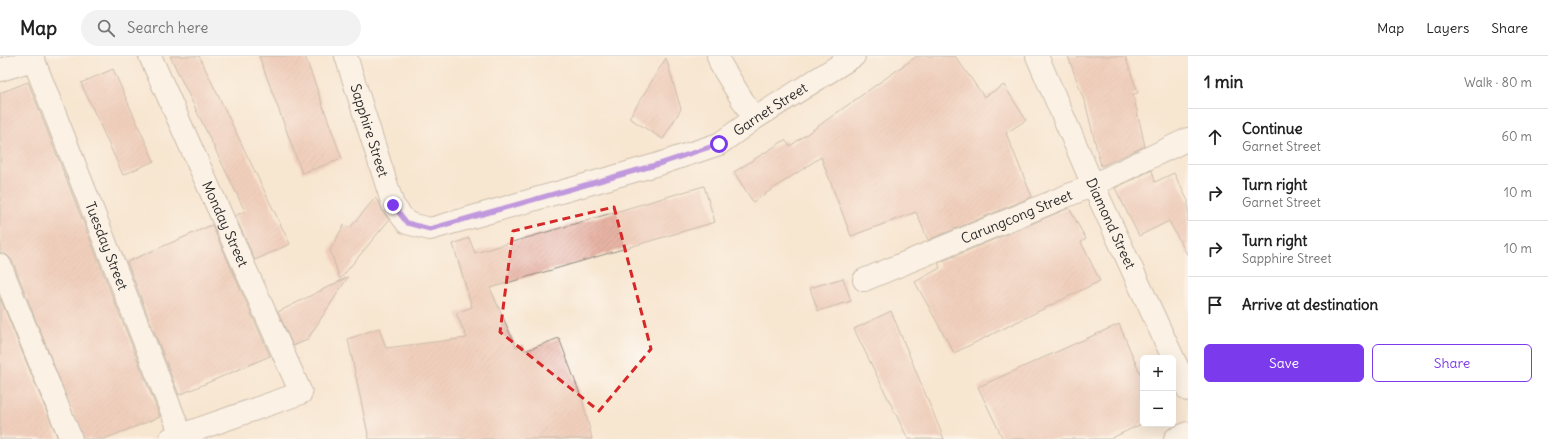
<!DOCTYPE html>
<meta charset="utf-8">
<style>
body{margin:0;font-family:Delius,sans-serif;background:#f2f2f2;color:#222}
.controls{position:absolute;right:12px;bottom:12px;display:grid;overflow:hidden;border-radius:6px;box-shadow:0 4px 16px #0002}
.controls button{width:36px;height:36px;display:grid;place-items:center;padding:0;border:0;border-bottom:1px solid #e0e0e0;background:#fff;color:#222;font:20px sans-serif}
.stop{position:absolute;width:12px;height:12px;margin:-9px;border:3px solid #7c3aed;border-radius:50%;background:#fff}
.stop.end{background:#7c3aed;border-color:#fff;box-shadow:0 1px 4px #0008}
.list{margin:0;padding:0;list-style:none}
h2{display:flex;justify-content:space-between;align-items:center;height:52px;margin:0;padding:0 16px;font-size:17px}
h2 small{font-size:13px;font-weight:400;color:#767676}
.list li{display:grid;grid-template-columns:26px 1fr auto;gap:12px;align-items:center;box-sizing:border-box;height:56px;padding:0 16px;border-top:1px solid #e0e0e0}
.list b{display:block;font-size:15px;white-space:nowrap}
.list p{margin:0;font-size:13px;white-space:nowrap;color:#767676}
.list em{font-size:13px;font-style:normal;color:#767676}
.actions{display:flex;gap:8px;padding:12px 16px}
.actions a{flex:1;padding:9px 0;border:1px solid #7c3aed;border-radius:6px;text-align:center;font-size:14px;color:#7c3aed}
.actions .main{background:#7c3aed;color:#fff}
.icon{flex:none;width:22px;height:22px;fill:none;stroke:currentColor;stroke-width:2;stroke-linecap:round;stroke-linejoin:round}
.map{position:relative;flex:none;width:1188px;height:383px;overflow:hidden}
header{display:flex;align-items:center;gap:24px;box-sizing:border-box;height:56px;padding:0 20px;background:#fff;border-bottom:1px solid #e0e0e0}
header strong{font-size:19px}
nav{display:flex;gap:22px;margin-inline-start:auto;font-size:14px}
.search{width:280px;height:36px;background:#f2f2f2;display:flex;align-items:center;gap:10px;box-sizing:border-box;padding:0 14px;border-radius:22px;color:#767676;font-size:15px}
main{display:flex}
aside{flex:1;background:#fff}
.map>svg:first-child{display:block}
.building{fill:url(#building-hatch)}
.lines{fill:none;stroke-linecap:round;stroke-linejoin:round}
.street-casing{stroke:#91887e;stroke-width:24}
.street{stroke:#fff;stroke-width:22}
.route{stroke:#7c3aed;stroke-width:5}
.marked{fill:none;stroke:#d62828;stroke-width:3;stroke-dasharray:8 5;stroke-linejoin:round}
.labels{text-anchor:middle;stroke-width:4;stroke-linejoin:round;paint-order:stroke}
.street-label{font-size:14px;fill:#2b2b2b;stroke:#fff}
</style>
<header>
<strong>Map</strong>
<div class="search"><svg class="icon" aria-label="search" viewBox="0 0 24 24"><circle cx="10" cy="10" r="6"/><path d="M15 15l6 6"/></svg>Search here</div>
<nav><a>Map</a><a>Layers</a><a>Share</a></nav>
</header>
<main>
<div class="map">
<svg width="1188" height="383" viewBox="0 0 1188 383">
<defs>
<pattern id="building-hatch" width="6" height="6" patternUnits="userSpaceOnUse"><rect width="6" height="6" fill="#e7b3a4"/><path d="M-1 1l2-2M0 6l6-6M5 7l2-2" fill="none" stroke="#c69a8d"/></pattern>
</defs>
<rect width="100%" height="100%" fill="#fff"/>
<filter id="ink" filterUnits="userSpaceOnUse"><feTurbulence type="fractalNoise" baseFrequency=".025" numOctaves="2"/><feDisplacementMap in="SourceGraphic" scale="8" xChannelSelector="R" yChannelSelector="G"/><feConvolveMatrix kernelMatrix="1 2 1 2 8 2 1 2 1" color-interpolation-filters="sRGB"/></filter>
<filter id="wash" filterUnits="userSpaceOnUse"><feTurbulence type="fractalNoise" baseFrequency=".012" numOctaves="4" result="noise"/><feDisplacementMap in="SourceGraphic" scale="16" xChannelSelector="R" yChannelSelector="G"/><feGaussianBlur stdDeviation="0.9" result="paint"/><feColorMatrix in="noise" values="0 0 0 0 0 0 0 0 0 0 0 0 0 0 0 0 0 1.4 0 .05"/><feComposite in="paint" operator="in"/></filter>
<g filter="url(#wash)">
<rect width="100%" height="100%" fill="#f7e6d0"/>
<g id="blocks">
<!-- building -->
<g class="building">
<path d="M170 0H199L290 188 255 204 235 160 245 155Z"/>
<path d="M259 0H305L342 103 302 117Z"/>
<path d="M917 0H955L984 41 1004 29 1026 64 1006 77 1032 141 928 184 916 156 851 180 821 101 753 146 734 116 785 84 790 90Z"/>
<path d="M1068 0H1125L1138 37 1133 38 1145 90 1101 110 1086 50Z"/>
<path d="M666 2 681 53 663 83 629 62Z"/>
<path d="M113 13 154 105 123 119 81 27Z"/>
<path d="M28 26 160 361 104 383H83L12 204 7 199 0 197V37Z"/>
<path d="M1152 114 1155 126 1174 117 1188 145V200L1169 165 1139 180 1115 132Z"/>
<path d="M704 130 715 166 490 232 516 291 523 289 525 295 559 282 583 346 592 383H369L348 283 379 272 386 292 467 282 456 257 472 251 453 188 469 182 475 197Z"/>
<path d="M375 142 379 146 383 156 389 164 340 223 330 194 344 169 350 172Z"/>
<path d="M1069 152 1086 183 1081 186 1100 225 954 297 915 226 940 212 938 207Z"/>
<path d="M212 169 270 300 179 339 127 206Z"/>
<path d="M348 221 307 284 293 290 278 256Z"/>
<path d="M843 222 851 245 818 255 810 232Z"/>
<path d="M0 242 58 383H0Z"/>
<path d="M891 255 944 383H908L854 273Z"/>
<path d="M1119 268 1143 324V367L1110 383H1003L978 331Z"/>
</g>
</g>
</g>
<g filter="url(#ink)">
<use href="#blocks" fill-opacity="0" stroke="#91887e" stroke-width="1"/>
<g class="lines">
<!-- street casing -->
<g class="street-casing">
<g id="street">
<path id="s1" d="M32 0 181 379"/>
<path id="s2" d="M150 0 301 337 170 383"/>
<path id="s3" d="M346 0 393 149 407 167 430 173 659 108 719 88 754 63 854 0"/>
<path d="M718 0 721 9 754 63"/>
<path id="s4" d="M1037 0 1093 129 1188 334"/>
<path d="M0 14 33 4"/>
<path d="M0 209 71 383"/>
<path id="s5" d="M864 224 1093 129 1188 83"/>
<path d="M1175 383 1188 377"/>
</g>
</g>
<!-- street -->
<use href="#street" class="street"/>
</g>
</g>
<g class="lines" filter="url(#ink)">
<!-- route -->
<path class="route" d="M393 149 407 167 430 173 659 108 719 88"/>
</g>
<!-- marked area -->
<path d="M0 0H1188V383H0ZM614 151 651 293 599 355 500 276 513 175Z" fill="#f7e6d0" fill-opacity=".55" fill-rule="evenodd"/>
<path class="marked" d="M614 151 651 293 599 355 500 276 513 175Z"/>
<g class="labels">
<!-- street labels -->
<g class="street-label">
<text dy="5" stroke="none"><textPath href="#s3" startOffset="566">Garnet Street</textPath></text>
<text dy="5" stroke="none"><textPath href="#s3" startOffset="78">Sapphire Street</textPath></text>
<text dy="5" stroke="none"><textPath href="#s5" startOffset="165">Carungcong Street</textPath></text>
<text dy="5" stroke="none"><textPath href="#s4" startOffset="183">Diamond Street</textPath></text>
<text dy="5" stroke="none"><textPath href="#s2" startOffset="184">Monday Street</textPath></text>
<text dy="5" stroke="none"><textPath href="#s1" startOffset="204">Tuesday Street</textPath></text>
</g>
</g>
</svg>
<div class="controls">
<button>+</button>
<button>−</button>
</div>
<div class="stop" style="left:719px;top:88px"></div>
<div class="stop end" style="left:393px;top:149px"></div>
</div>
<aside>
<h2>1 min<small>Walk · 80 m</small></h2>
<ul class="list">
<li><svg class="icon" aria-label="ahead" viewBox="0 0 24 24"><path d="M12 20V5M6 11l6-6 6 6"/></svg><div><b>Continue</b><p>Garnet Street</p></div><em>60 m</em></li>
<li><svg class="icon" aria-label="right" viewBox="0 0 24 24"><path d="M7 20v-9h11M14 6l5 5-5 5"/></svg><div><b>Turn right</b><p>Garnet Street</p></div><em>10 m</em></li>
<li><svg class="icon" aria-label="right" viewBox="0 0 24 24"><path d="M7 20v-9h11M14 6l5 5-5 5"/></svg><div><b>Turn right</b><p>Sapphire Street</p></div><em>10 m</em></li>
<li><svg class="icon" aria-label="arrive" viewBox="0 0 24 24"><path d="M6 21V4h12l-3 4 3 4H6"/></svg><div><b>Arrive at destination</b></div></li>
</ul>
<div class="actions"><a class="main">Save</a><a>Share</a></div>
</aside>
</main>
